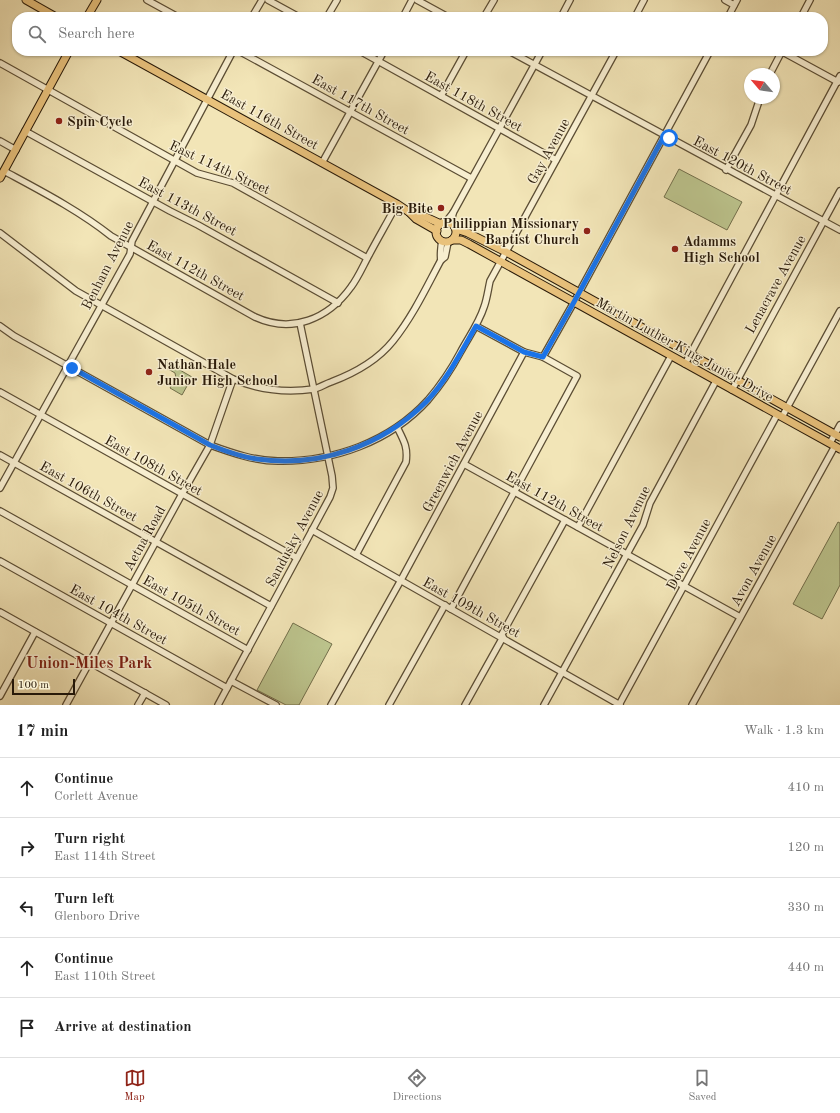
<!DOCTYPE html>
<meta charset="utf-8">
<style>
body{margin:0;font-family:"Old Standard TT",serif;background:#f2f2f2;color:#222}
.compass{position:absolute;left:744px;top:68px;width:36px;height:36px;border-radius:50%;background:#fff;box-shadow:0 1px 3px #0004;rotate:299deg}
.scale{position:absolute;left:12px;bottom:10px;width:63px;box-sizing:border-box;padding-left:4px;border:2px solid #291a09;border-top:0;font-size:11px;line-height:14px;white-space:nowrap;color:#291a09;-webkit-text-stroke:3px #f7eed0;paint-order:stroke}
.stop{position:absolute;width:12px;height:12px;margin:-9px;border:3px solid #1a73e8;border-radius:50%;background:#fff}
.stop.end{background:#1a73e8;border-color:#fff;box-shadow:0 1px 4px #0008}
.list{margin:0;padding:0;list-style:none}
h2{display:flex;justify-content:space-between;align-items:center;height:52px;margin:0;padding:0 16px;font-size:17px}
h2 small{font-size:13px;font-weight:400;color:#767676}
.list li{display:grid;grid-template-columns:26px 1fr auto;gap:12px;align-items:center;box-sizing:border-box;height:60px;padding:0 16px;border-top:1px solid #e0e0e0}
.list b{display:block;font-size:15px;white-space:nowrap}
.list p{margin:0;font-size:13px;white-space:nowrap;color:#767676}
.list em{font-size:13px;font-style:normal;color:#767676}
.icon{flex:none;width:22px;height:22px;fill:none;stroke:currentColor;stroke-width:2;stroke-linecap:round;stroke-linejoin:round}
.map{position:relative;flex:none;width:840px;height:705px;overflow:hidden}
.search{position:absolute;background:#fff;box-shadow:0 1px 3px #0004;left:12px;right:12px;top:12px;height:44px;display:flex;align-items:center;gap:10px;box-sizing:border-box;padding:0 14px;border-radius:16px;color:#767676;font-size:15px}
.sheet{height:352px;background:#fff}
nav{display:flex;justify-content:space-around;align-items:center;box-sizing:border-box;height:56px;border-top:1px solid #e0e0e0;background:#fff;font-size:11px;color:#767676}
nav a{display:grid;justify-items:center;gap:2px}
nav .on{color:#8f2418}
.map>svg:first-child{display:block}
.green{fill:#bcc48d;stroke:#726f4b}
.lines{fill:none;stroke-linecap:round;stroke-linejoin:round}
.minor-casing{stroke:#5b4d34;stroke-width:8}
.major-casing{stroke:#291a09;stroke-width:9}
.minor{stroke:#f7eed0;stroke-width:5.5}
.major{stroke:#e9c27c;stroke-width:7}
.route{stroke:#1a73e8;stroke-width:5}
.poi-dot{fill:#8f2418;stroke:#f7eed0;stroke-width:1.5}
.labels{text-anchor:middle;stroke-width:3;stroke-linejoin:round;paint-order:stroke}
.street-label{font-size:14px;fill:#291a09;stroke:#f7eed0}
.poi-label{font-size:14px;font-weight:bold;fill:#291a09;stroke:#f7eed0;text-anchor:start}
.quarter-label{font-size:16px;font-weight:bold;fill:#7a1f14;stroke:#f7eed0}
</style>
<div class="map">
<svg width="840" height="705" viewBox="0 0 840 705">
<rect width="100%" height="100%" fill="#f2e5b7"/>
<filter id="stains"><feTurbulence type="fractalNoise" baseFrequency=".005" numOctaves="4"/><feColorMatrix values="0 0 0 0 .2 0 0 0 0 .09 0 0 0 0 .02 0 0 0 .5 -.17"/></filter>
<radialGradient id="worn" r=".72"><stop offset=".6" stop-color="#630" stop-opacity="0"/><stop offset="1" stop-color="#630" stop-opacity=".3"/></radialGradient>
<!-- green -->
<g class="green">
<path d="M679 169 742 202 727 230 664 197Z"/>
<path d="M166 362 192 377 182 395 170 388 176 378 175 373 163 366Z"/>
<path d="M838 522 840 523V585L822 619 793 604Z"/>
<path d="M293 623 332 644 299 705H286L257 690Z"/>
</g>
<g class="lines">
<!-- minor casing -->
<g class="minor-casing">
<g id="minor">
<path d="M147 0 178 17"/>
<path d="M268 0 299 17"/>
<path d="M417 0 448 17"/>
<path d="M725 0 734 5"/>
<path d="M252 17 262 0"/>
<path d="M327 17 337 0"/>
<path d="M403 17 412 0"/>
<path d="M484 17 494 0"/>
<path d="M561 17 570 0"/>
<path d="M635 17 644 0"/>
<path d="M728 17 737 0"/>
<path d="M801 17 810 0"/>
<path d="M239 51 471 178"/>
<path d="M360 51 556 160"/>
<path d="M509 51 840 230"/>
<path d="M781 51 838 82"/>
<path d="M0 63 197 173 233 183 367 258"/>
<path d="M770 74 782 51"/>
<path d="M441 96 466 51"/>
<path d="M25 131 170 211 198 225 338 303"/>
<path d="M0 141 16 150"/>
<path d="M322 163 384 51"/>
<path d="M726 170 751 125 760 98"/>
<path d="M4 171C41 191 78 210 111 236L255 317C292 334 328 319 351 287 358 278 363 266 369 255 378 238 388 221 397 204"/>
<path d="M445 223 453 213 542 51"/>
<path d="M451 224 453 213"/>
<path d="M0 233 76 291 233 379C259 390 286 393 314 389 319 388 325 384 331 382 355 373 377 361 393 341 413 316 426 288 441 260L445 257 448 242"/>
<path d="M441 260C440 257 441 245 442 241"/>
<path d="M0 326 14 336 210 445C232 453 255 461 278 461 333 462 390 442 428 400 440 386 451 370 460 353 468 338 479 323 484 307 487 299 488 290 490 281L616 51"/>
<path d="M543 357 574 302 710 51"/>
<path d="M685 364 840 76"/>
<path d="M732 390 840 191"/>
<path d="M0 392 297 558"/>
<path d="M782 417 840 311"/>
<path d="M830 443 840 425"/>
<path d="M0 455 271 606"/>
<path d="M464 464 740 617"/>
<path d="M0 488 130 254 132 241 233 51"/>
<path d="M0 511 248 650"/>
<path d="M578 527 671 356"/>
<path d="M312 530 620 705"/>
<path d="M356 555 406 462C408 447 404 441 397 427"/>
<path d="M0 561 227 688"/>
<path d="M451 609 577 376 543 357 524 352 476 326"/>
<path d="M0 612 166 705"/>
<path d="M501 636 565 520"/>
<path d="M231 681 276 705"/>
<path d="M0 696 35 632"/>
<path d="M66 705 182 494 210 445 233 379"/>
<path d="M138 705 145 693"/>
<path d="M218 705 330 497 333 488 332 476 300 323"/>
<path d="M331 705 401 580 524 352"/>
<path d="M389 705 445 605"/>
<path d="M465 705 503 637"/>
<path d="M544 705 643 525 650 503 716 381"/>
<path d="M619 705 777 415"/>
<path d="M692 705 835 446"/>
</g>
</g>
<!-- major casing -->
<g class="major-casing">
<g id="major">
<path d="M26 0 56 17"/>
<path d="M87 17 97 0"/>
<path d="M119 51 397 204 409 212 416 219 437 231"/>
<path d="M0 178 69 51"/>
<path d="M409 212 419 214 441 224"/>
<circle cx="446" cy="232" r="10"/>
<path d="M456 229 468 233 506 252 840 437"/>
<path d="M452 240H461L469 244 840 449"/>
</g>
</g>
<!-- minor -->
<use href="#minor" class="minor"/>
<!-- major -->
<use href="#major" class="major"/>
</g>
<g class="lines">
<!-- route -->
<path class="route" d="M72 368 210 445C225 451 241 457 257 459 319 468 382 446 426 402 447 380 461 352 476 326L524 352 543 357 574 302 664 136 669 138"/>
</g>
<!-- markers -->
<g class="poi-dot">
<circle cx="59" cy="121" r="4"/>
<circle cx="441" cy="208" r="4"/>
<circle cx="587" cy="231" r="4"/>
<circle cx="675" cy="249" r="4"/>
<circle cx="149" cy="372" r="4"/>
</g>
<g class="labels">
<!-- street labels -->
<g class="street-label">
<text transform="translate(474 101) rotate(29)" y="5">East 118th Street</text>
<text transform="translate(361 104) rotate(29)" y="5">East 117th Street</text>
<text transform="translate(270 119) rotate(29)" y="5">East 116th Street</text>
<text transform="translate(548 151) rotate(-61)" y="5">Gay Avenue</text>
<text transform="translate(743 165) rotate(28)" y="5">East 120th Street</text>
<text transform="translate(220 167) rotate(25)" y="5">East 114th Street</text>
<text transform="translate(188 206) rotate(28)" y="5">East 113th Street</text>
<text transform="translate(107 265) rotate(-63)" y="5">Benham Avenue</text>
<text transform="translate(196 270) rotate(29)" y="5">East 112th Street</text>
<text transform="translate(775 284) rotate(-61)" y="5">Lenacrave Avenue</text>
<text transform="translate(685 349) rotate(29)" y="5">Martin Luther King Junior Drive</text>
<text transform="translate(452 461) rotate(-62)" y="5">Greenwich Avenue</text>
<text transform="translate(154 465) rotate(29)" y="5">East 108th Street</text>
<text transform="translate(89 491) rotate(29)" y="5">East 106th Street</text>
<text transform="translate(555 501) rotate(29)" y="5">East 112th Street</text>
<text transform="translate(626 527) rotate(-64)" y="5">Nelson Avenue</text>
<text transform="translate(144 538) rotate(-61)" y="5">Aetna Road</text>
<text transform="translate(294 538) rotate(-62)" y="5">Sandusky Avenue</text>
<text transform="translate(688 554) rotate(-62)" y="5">Dove Avenue</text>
<text transform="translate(753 570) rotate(-61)" y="5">Avon Avenue</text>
<text transform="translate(192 605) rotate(29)" y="5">East 105th Street</text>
<text transform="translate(472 607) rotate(29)" y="5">East 109th Street</text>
<text transform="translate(119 614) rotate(29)" y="5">East 104th Street</text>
</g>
<!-- poi labels -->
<g class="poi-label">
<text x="67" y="126">Spin Cycle</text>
<text x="433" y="213" text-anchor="end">Big Bite</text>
<text x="579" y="228" text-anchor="end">Philippian Missionary<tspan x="579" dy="16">Baptist Church</tspan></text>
<text x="683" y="246">Adamms<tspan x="683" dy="16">High School</tspan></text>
<text x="157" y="369">Nathan Hale<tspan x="157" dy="16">Junior High School</tspan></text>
</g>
<!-- quarter labels -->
<g class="quarter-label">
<text x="89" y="668">Union-Miles Park</text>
</g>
</g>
<rect width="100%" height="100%" filter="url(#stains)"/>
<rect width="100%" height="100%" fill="url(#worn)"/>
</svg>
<svg class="compass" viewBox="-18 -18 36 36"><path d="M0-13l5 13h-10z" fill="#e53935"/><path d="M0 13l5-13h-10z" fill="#767676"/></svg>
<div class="scale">100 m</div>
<div class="stop" style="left:669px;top:138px"></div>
<div class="stop end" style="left:72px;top:368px"></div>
<div class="search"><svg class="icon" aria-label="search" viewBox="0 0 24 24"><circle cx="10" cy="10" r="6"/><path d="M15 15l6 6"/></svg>Search here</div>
</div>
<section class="sheet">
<h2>17 min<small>Walk · 1.3 km</small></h2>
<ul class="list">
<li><svg class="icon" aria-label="ahead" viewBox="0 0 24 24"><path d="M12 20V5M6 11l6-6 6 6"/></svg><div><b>Continue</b><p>Corlett Avenue</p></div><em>410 m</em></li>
<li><svg class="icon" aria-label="right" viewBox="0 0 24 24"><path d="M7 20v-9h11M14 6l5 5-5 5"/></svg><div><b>Turn right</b><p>East 114th Street</p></div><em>120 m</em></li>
<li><svg class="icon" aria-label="left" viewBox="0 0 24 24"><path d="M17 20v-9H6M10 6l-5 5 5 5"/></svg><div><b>Turn left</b><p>Glenboro Drive</p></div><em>330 m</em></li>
<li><svg class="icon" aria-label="ahead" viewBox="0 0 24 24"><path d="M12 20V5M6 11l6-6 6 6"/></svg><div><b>Continue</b><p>East 110th Street</p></div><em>440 m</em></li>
<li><svg class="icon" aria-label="arrive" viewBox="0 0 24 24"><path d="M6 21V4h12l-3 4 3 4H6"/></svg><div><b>Arrive at destination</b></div></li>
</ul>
</section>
<nav>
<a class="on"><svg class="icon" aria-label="map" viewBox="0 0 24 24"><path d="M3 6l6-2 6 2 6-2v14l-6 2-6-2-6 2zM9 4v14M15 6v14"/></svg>Map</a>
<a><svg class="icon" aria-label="directions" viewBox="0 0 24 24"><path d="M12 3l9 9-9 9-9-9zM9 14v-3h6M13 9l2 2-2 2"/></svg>Directions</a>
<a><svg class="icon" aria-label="saved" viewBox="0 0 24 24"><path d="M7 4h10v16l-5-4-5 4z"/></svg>Saved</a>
</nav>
